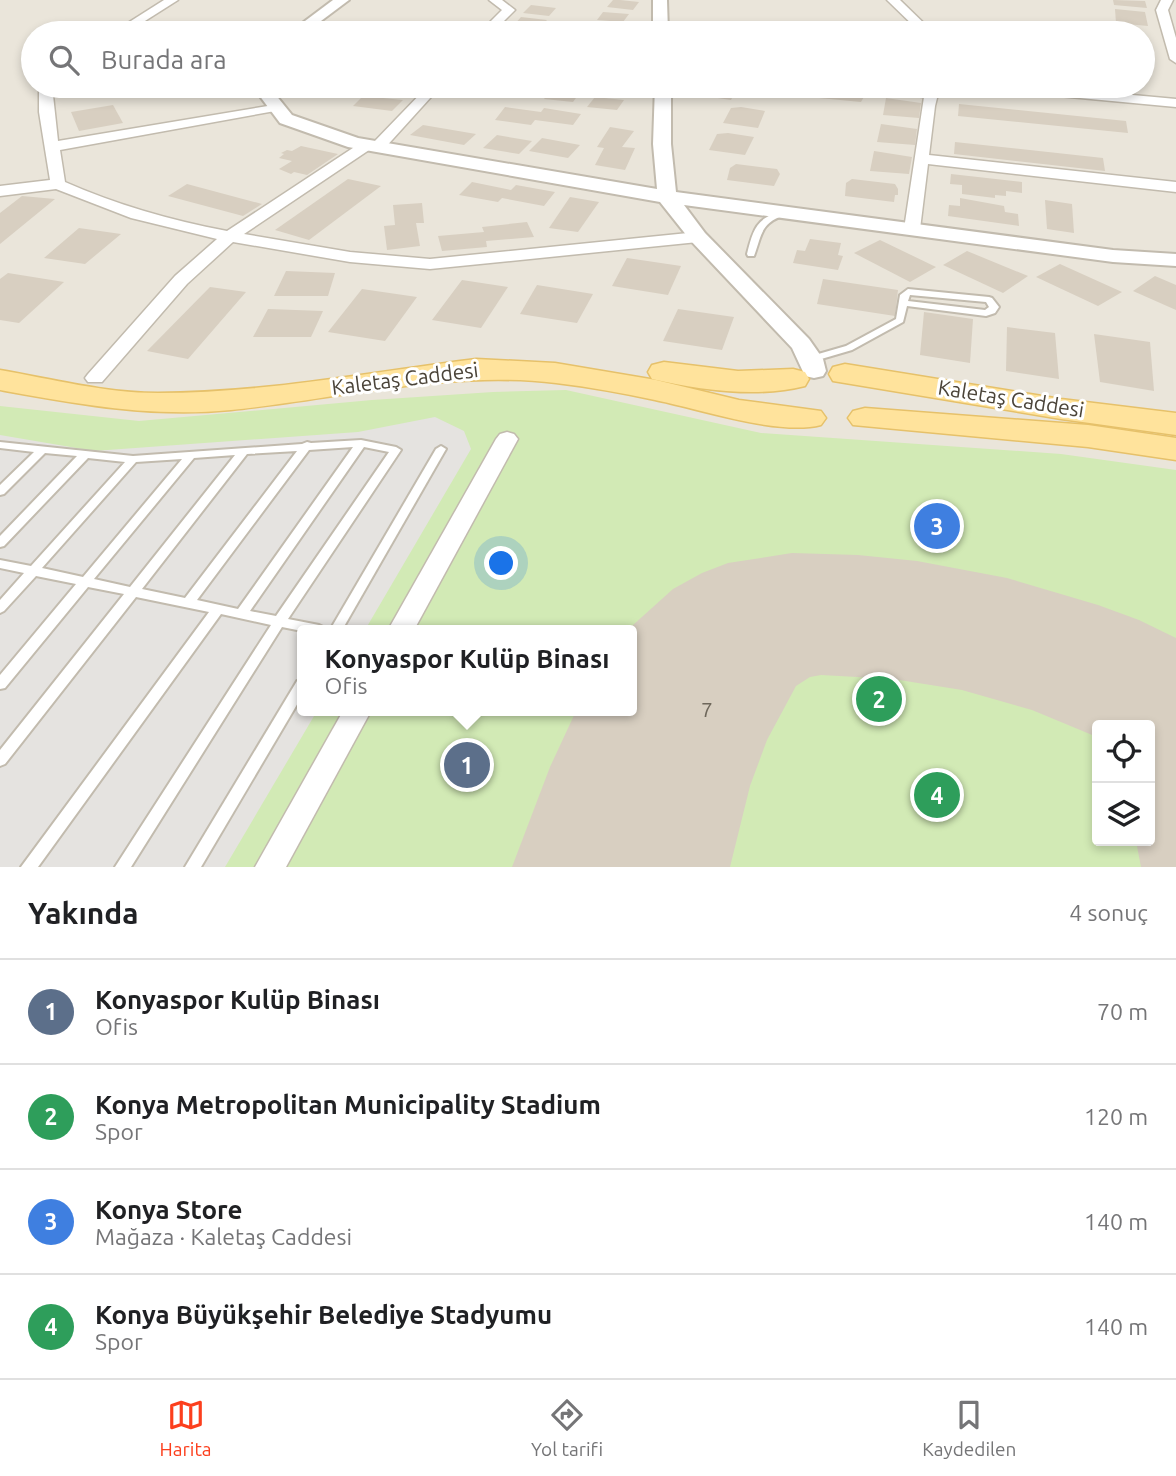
<!DOCTYPE html>
<html lang="tr">
<meta charset="utf-8">
<style>
body{margin:0;font-family:Ubuntu,sans-serif;background:#f2f2f2;color:#202124}
.controls{position:absolute;right:21px;bottom:21px;display:grid;overflow:hidden;border-radius:7px;box-shadow:0 4px 10px #0003}
.controls button{width:63px;height:63px;display:grid;place-items:center;padding:0;border:0;border-bottom:2px solid #e0e0e0;background:#fff;color:#202124;font:35px sans-serif}
.you{position:absolute;left:502px;top:564px;width:24px;height:24px;margin:-18px;border:5px solid #fff;border-radius:50%;background:#1a73e8;box-shadow:0 0 0 10px #1a73e833}
.badge{display:grid;place-items:center;width:46px;height:46px;border-radius:50%;background:#fc3f1d;color:#fff;font-size:23px;font-weight:700}
.pin{position:absolute;translate:-50% -50%;border:4px solid #fff;box-shadow:0 2px 7px #0006}
.popup{position:absolute;left:297px;top:625px;width:340px;height:91px;box-sizing:border-box;display:grid;place-content:center;border-radius:7px;background:#fff;filter:drop-shadow(0 2px 5px #0005);font-size:23px;white-space:nowrap;color:#757577}
.popup b{font-size:26px;color:#202124}
.popup::after{content:'';position:absolute;left:50%;top:100%;margin-left:-14px;border:14px solid transparent;border-top-color:#fff}
.list{margin:0;padding:0;list-style:none}
h2{display:flex;justify-content:space-between;align-items:center;height:91px;margin:0;padding:0 28px;font-size:30px}
h2 small{font-size:23px;font-weight:400;color:#757577}
.list li{display:grid;grid-template-columns:46px 1fr auto;gap:21px;align-items:center;box-sizing:border-box;height:105px;padding:0 28px;border-top:2px solid #e0e0e0}
.list b{display:block;font-size:26px;white-space:nowrap}
.list p{margin:0;font-size:23px;white-space:nowrap;color:#757577}
.list em{font-size:23px;font-style:normal;color:#757577}
.icon{flex:none;width:38px;height:38px;fill:none;stroke:currentColor;stroke-width:2;stroke-linecap:round;stroke-linejoin:round}
.map{position:relative;flex:none;width:1176px;height:867px;overflow:hidden}
.search{position:absolute;background:#fff;box-shadow:0 4px 10px #0003;left:21px;right:21px;top:21px;height:77px;display:flex;align-items:center;gap:18px;box-sizing:border-box;padding:0 24px;border-radius:38px;color:#757577;font-size:26px}
.sheet{height:511px;background:#fff}
nav{display:flex;justify-content:space-around;align-items:center;box-sizing:border-box;height:98px;border-top:2px solid #e0e0e0;background:#fff;font-size:19px;color:#757577}
nav a{display:grid;justify-items:center;gap:4px}
nav .on{color:#fc3f1d}
.map>svg:first-child{display:block}
.residential{fill:#eae5da;fill-rule:evenodd}
.green{fill:#d2eab5;fill-rule:evenodd}
.parking{fill:#e5e3e0}
.building{fill:#d8cfc1}
.lines{fill:none;stroke-linecap:round;stroke-linejoin:round}
.service-casing{stroke:#c2bbae;stroke-width:4}
.minor-casing{stroke:#c2bbae;stroke-width:3}
.tertiary-casing{stroke:#c2bbae;stroke-width:4}
.primary-casing{stroke:#e6c16a;stroke-width:3}
.service{fill:#fff;fill-rule:evenodd}
.minor{fill:#fff;fill-rule:evenodd}
.tertiary{fill:#fff;fill-rule:evenodd}
.primary{fill:#ffe39c;fill-rule:evenodd}
.labels{text-anchor:middle;stroke-width:6;stroke-linejoin:round;paint-order:stroke}
.street-label{font-size:21px;fill:#4b4439;stroke:#fff}
.near-number-label{font-size:21px;fill:#6e675b}
</style>
<div class="map">
<svg width="1176" height="867" viewBox="0 0 1176 867">
<rect width="100%" height="100%" fill="#f6f3ec"/>
<!-- residential -->
<path class="residential" d="M0 0H1176V867H0ZM33 33H1143V86H33ZM302 630H632V711H302ZM1097 725H1150V841H1097Z"/>
<!-- green -->
<path class="green" d="M566 390 761 433 1061 454 1176 470V867H0V406L139 421 372 400 493 392ZM302 630H632V711H302ZM1097 725H1150V841H1097Z"/>
<!-- parking -->
<path class="parking" d="M435 417 464 431 471 449 365 630H302V711H317L225 867H0V435L94 451 358 432Z"/>
<!-- building -->
<g class="building">
<path d="M613 0H620L639 2 633 10 607 7Z"/>
<path d="M1113 0 1145 1 1147 8 1114 5Z"/>
<path d="M531 5 556 8 549 16 523 13Z"/>
<path d="M1115 9 1145 12 1148 26 1116 23Z"/>
<path d="M603 12 629 14 623 22 597 20Z"/>
<path d="M521 17 547 20 540 28 514 25Z"/>
<path d="M561 21 588 24 581 32 554 29Z"/>
<path d="M600 25 627 28 623 33H594Z"/>
<path d="M505 86H535L526 97 498 93Z"/>
<path d="M603 86H634L629 93 600 90Z"/>
<path d="M703 86H738L731 100 698 95Z"/>
<path d="M762 86H806L801 95 760 91Z"/>
<path d="M823 86 863 89 866 93 861 102 819 98Z"/>
<path d="M553 88 581 91 573 102 544 99Z"/>
<path d="M363 96 403 100 392 111 353 106Z"/>
<path d="M595 97 624 100 617 110 587 107Z"/>
<path d="M886 98 921 103 919 118 883 115Z"/>
<path d="M959 104 1126 121 1128 133 958 116Z"/>
<path d="M113 105 123 123 79 131 71 112Z"/>
<path d="M505 107 541 112 544 108 581 114 573 125 535 120 531 125 495 120Z"/>
<path d="M741 107 765 111 758 128 723 123 731 108Z"/>
<path d="M881 124 917 129 915 145 877 142Z"/>
<path d="M423 125 476 134 464 145 410 135Z"/>
<path d="M610 127 634 131 622 147 635 148 625 170 595 165 604 148 597 147Z"/>
<path d="M728 133 754 137 745 155 709 150 717 134Z"/>
<path d="M497 135 532 141 519 154 483 148Z"/>
<path d="M542 138 580 145 568 158 529 151Z"/>
<path d="M955 142 1103 158 1105 171 954 154Z"/>
<path d="M301 146 338 154 307 175 294 172 291 174 279 169 292 161 279 158 284 154 281 153 287 150 292 151Z"/>
<path d="M874 151 912 157 909 174 870 171Z"/>
<path d="M736 164 777 169 780 174 774 186 727 180 730 168Z"/>
<path d="M951 174 1022 182V193L1006 191V196L995 195V198L962 194V185L950 184Z"/>
<path d="M348 179 381 186 309 240 275 230Z"/>
<path d="M852 179 895 184 898 189V195H895L894 202 845 196 846 183Z"/>
<path d="M472 182 511 190 516 185 555 192 544 206 502 198 498 202 459 195Z"/>
<path d="M187 184 262 204 243 216 168 196Z"/>
<path d="M22 196 55 199 0 244V213Z"/>
<path d="M570 197 599 202 578 232 549 228Z"/>
<path d="M960 198 1004 206 1005 212 1018 214 1019 226 948 216 949 205 960 206Z"/>
<path d="M1045 200 1072 204 1074 233 1047 229Z"/>
<path d="M422 203 424 223H416L420 246 387 250 384 226 395 225 393 205Z"/>
<path d="M527 222 534 237 486 241 487 247 442 251 438 236 484 232 482 227Z"/>
<path d="M79 228 121 234 85 264 44 258Z"/>
<path d="M810 239 841 243 838 255 843 256 838 270 793 263 797 250 805 251Z"/>
<path d="M880 240 936 267 910 282 854 253Z"/>
<path d="M967 251 1028 276 1003 293 943 265Z"/>
<path d="M627 258 681 266 668 295 612 286Z"/>
<path d="M1060 264 1122 292 1098 306 1036 277Z"/>
<path d="M286 271 335 273 328 296H274Z"/>
<path d="M8 273 64 282 19 323 0 320V279Z"/>
<path d="M1155 276 1176 285V310L1133 291Z"/>
<path d="M823 279 898 290 895 316 817 304Z"/>
<path d="M462 280 508 287 481 328 432 320Z"/>
<path d="M537 285 593 294 577 323 520 314Z"/>
<path d="M210 287 246 292 188 359 147 351Z"/>
<path d="M362 289 417 297 385 341 328 332Z"/>
<path d="M268 309 323 311 311 337H253Z"/>
<path d="M678 309 734 317 722 350 663 341Z"/>
<path d="M924 312 973 319 970 363 920 355Z"/>
<path d="M1007 327 1055 333 1059 379 1006 371Z"/>
<path d="M1094 334 1150 342 1154 391 1100 382Z"/>
<path d="M792 553 858 555 917 561 1007 578 1098 605 1139 620 1176 638V867H1141L1136 841H1150V725H1097V737L1032 710 962 690 893 679 821 675 810 677 796 686 767 740 750 786 730 867H512L550 767 576 711H632V630H629L633 625 673 589 702 573 728 563Z"/>
</g>
<g class="lines">
<!-- service casing -->
<g class="service-casing">
<g id="service">
<path d="M782 211 786 213 785 215C760 223 762 235 754 256H748L747 254C753 230 756 218 782 211Z"/>
<path d="M908 289 989 297 992 298 999 307 995 313 986 316 907 306 903 322 852 350 811 362 808 361 806 359 808 357 846 346 896 319 900 295ZM910 295 986 302 989 307 985 310 908 301Z"/>
<path d="M361 440 396 447 401 450 288 619 319 625 323 627 325 630 302 631 282 627 131 867H115L271 625 221 614 38 867H21L209 612 136 597 5 764 0 766V750L124 594 88 587 5 688 0 689V675L76 584 36 576 4 611 0 613V600L24 573 0 568V560L31 566 125 462 88 458 4 546 0 547V536L77 456 45 453 4 494 0 495V485L34 452 0 448V442L133 456 302 444 307 442 311 443ZM353 447 238 609 197 600 309 450ZM364 447 389 452 276 616 250 611ZM297 451 185 598 142 589 247 454ZM235 455 130 587 94 579 194 458ZM182 459 83 577 42 568 136 462Z"/>
<path d="M441 446 446 449 342 630H330L436 449Z"/>
<path d="M302 680V696L201 867H185L297 681Z"/>
</g>
</g>
<!-- minor casing -->
<g class="minor-casing">
<g id="minor">
<path d="M164 0H178L126 33H112Z"/>
<path d="M489 0H502L515 10 492 33H479L502 10Z"/>
<path d="M887 0H900L934 33H921Z"/>
<path d="M1161 0H1173L1168 10 1176 38V63L1170 59 1156 10Z"/>
<path d="M302 25 349 29 355 33 298 32 296 29Z"/>
<path d="M39 86H52L58 141 280 104 282 107 275 111 60 150 65 182C117 205 170 220 227 231L362 142 373 143 428 86H441L383 150 372 148 244 234 350 252 430 259 698 232 706 237 698 242 430 269 350 262 233 242 187 284 102 382H88L85 378 88 374 175 276 217 239 131 218 56 189 0 196V186L50 180 39 112Z"/>
<path d="M852 86H893L926 89 928 86H940L935 106 929 155 1176 182V192L928 164 920 229 912 234 906 232 904 229 924 97 859 90Z"/>
<path d="M988 86H1035L1176 99V107L995 90Z"/>
<path d="M507 432 514 434 518 439 414 630H388L496 439 500 434Z"/>
<path d="M343 711H371L286 867H255Z"/>
</g>
</g>
<!-- tertiary casing -->
<g class="tertiary-casing">
<g id="tertiary">
<path d="M333 0H349L305 33H289Z"/>
<path d="M653 0H667L668 33H653Z"/>
<path d="M258 86H274L275 94 292 115 358 138 657 189 653 144 655 86H671V144L676 192 1113 250 1176 254V266L1113 262 684 205 705 233 809 339 823 359 826 371 823 376 814 378 805 376 792 348 691 241 660 202 348 147 280 123 259 95Z"/>
</g>
</g>
<!-- primary casing -->
<g class="primary-casing">
<g id="primary">
<path d="M476 359 555 363 656 380 739 400 821 411 826 418 821 425C778 436 700 409 655 400 623 393 589 387 556 383 448 370 338 399 231 410 152 418 77 404 0 390V370C52 379 105 393 158 393 264 393 371 372 476 359Z"/>
<path d="M664 362 738 371 793 369 805 372 809 379 805 386C758 398 699 390 652 379L648 372 652 365Z"/>
<path d="M845 364 1061 399 1176 413V435L1061 419 833 381 829 374 833 367Z"/>
<path d="M865 408 1088 425 1176 438V460L1088 447 853 425 848 418 853 411Z"/>
</g>
</g>
<!-- service -->
<use href="#service" class="service"/>
<!-- minor -->
<use href="#minor" class="minor"/>
<!-- tertiary -->
<use href="#tertiary" class="tertiary"/>
<!-- primary -->
<use href="#primary" class="primary"/>
</g>
<g class="labels">
<!-- street labels -->
<g class="street-label">
<text transform="translate(405 379) rotate(-7)" y="7">Kaletaş Caddesi</text>
<text transform="translate(1011 399) rotate(9)" y="7">Kaletaş Caddesi</text>
</g>
<!-- near-number labels -->
<g class="near-number-label">
<text x="707" y="717">7</text>
</g>
</g>
</svg>
<div class="controls">
<button><svg class="icon" aria-label="locate" viewBox="0 0 24 24"><circle cx="12" cy="12" r="6"/><path d="M12 2v4M12 18v4M2 12h4M18 12h4"/></svg></button>
<button><svg class="icon" aria-label="layers" viewBox="0 0 24 24"><path d="M12 4l9 5-9 5-9-5zM3 14l9 5 9-5"/></svg></button>
</div>
<div class="you"></div>
<div class="pin badge" style="left:467px;top:765px;background:#5c6f8a">1</div>
<div class="popup"><b>Konyaspor Kulüp Binası</b>Ofis</div>
<div class="pin badge" style="left:879px;top:699px;background:#2e9e5b">2</div>
<div class="pin badge" style="left:937px;top:526px;background:#3f7fe0">3</div>
<div class="pin badge" style="left:937px;top:795px;background:#2e9e5b">4</div>
<div class="search"><svg class="icon" aria-label="search" viewBox="0 0 24 24"><circle cx="10" cy="10" r="6"/><path d="M15 15l6 6"/></svg>Burada ara</div>
</div>
<section class="sheet">
<h2>Yakında<small>4 sonuç</small></h2>
<ul class="list">
<li><span class="badge" style="background:#5c6f8a">1</span><div><b>Konyaspor Kulüp Binası</b><p>Ofis</p></div><em>70 m</em></li>
<li><span class="badge" style="background:#2e9e5b">2</span><div><b>Konya Metropolitan Municipality Stadium</b><p>Spor</p></div><em>120 m</em></li>
<li><span class="badge" style="background:#3f7fe0">3</span><div><b>Konya Store</b><p>Mağaza · Kaletaş Caddesi</p></div><em>140 m</em></li>
<li><span class="badge" style="background:#2e9e5b">4</span><div><b>Konya Büyükşehir Belediye Stadyumu</b><p>Spor</p></div><em>140 m</em></li>
</ul>
</section>
<nav>
<a class="on"><svg class="icon" aria-label="map" viewBox="0 0 24 24"><path d="M3 6l6-2 6 2 6-2v14l-6 2-6-2-6 2zM9 4v14M15 6v14"/></svg>Harita</a>
<a><svg class="icon" aria-label="directions" viewBox="0 0 24 24"><path d="M12 3l9 9-9 9-9-9zM9 14v-3h6M13 9l2 2-2 2"/></svg>Yol tarifi</a>
<a><svg class="icon" aria-label="saved" viewBox="0 0 24 24"><path d="M7 4h10v16l-5-4-5 4z"/></svg>Kaydedilen</a>
</nav>
